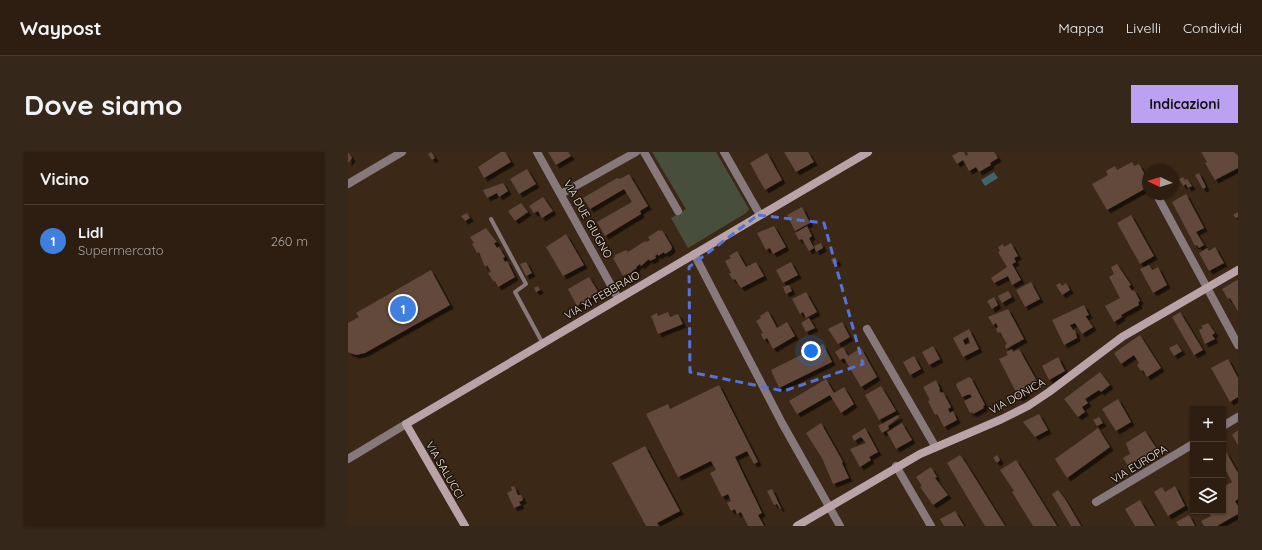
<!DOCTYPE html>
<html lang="it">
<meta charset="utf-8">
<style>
body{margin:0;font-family:Quicksand,sans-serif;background:#35271a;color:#f1f3f6}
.controls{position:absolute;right:12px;bottom:12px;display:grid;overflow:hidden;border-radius:0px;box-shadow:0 1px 3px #0004}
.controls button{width:36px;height:36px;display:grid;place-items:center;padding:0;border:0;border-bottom:1px solid #483c31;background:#2d1e11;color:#f1f3f6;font:20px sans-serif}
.compass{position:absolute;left:794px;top:12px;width:36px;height:36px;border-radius:50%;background:#2d1e11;box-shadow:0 1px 3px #0004;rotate:274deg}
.you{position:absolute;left:463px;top:199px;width:14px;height:14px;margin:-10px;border:3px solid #fff;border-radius:50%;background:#1a73e8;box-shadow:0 0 0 6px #1a73e833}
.badge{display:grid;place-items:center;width:26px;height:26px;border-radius:50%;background:#bca0f2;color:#fff;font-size:13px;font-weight:700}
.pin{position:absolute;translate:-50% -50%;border:2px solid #fff;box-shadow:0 1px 4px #0006}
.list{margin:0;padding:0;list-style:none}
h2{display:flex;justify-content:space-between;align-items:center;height:52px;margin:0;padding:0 16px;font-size:17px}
h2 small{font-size:13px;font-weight:400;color:#a7a29f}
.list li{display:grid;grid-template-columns:26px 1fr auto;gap:12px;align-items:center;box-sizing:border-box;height:72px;padding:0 16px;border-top:1px solid #483c31}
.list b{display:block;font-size:15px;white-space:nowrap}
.list p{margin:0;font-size:13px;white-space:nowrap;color:#a7a29f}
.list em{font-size:13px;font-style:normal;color:#a7a29f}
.icon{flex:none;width:22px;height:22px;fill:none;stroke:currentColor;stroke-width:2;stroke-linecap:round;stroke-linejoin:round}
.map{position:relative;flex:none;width:890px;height:374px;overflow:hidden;border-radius:0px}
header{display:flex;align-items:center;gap:24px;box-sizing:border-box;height:56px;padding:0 20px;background:#2d1e11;border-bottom:1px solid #483c31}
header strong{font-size:19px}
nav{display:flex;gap:22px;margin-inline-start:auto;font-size:14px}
.intro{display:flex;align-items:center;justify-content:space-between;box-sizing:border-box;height:96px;padding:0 24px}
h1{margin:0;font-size:28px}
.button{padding:10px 18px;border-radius:0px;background:#bca0f2;color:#111;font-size:14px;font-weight:700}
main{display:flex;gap:24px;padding:0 24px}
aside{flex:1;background:#2d1e11;border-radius:0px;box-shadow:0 1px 3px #0004}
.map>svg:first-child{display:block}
.green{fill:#474f3c}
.water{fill:#3f6469}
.building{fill:#62483b;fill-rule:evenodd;filter:url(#shadow)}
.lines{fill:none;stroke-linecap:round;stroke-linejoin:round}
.lane{stroke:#87787c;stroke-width:4}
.street{stroke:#87787c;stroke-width:8}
.secondary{stroke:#baa2a9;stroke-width:8}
.marked{fill:none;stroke:#5274d8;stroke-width:3;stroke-dasharray:8 5;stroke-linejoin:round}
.labels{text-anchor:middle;stroke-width:3;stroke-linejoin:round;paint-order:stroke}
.street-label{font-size:11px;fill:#f1e4d9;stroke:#1c130c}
</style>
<header>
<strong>Waypost</strong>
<nav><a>Mappa</a><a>Livelli</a><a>Condividi</a></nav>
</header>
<div class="intro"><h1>Dove siamo</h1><a class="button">Indicazioni</a></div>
<main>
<aside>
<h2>Vicino<small></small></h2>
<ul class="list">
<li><span class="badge" style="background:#3f7fe0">1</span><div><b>Lidl</b><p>Supermercato</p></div><em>260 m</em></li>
</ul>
</aside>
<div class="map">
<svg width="890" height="374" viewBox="0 0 890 374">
<defs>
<filter id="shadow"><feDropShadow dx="3.5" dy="3.5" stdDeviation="0" flood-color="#0009"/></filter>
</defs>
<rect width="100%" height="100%" fill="#3c2817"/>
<!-- green -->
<path class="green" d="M304 0H368L401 57 398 61 340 96 323 66 338 57Z"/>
<!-- water -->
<path class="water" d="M646 20 650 26 637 34 633 28Z"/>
<!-- building -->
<g class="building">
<path d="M0 0 4 6 0 11Z"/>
<path d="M83 0 87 6 84 8 80 2Z"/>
<path d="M153 0H157L163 10 136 26 130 15Z"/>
<path d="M200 0H220L223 4 208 13Z"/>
<path d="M436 0H460L466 10 448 20Z"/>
<path d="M611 0H616L618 4 620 2 619 0H646L650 6 642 11 643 13 631 20 628 15 621 19 615 8 609 12 604 4Z"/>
<path d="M853 0H886L890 4V16L867 28 857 11 859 10Z"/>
<path d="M419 1 434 28 417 38 402 11Z"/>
<path d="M784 10 786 14 791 12 800 28V35L759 58 744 32 760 23 758 19 767 14 769 18Z"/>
<path d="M179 17 188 32 171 42 162 27Z"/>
<path d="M851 21 858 35 855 37 847 23Z"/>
<path d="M281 22 300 54 292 59 293 62 257 84 249 70 284 50 276 37 242 57 235 46 269 26 272 27Z"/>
<path d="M835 25 837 28 839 27 844 34 840 36 838 32 835 34 831 27Z"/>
<path d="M155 31 160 39 151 45 149 41 139 46 135 38Z"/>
<path d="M838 42 856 76 848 80 856 93 851 96 849 93 847 94 824 50Z"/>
<path d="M195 45 205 59 194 66 190 59 186 61 181 54Z"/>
<path d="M173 51 180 60 167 69 160 59Z"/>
<path d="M454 55 462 71 447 79 439 63Z"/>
<path d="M890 60V65L888 66 885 63Z"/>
<path d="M119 61 122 66 117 69 113 64Z"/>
<path d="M783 63 806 104 792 112 769 71Z"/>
<path d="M426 74 438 95 425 102 422 96 418 98 409 81Z"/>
<path d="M459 74 464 84 461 86 466 96 461 99 454 87 451 88 447 81Z"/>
<path d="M138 76 149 90 146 91 149 96 151 95 157 105 155 106 157 110 159 109 167 125 150 135 147 129 146 130 140 121 143 120 139 113 137 115 131 100 129 101 124 92 126 91 122 85Z"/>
<path d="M311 78 312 79 314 78 324 95 323 98 317 102 316 100 310 104V102L307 104 308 106 302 109 301 107 293 114 292 112 288 115 289 116 284 119V120L275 124 265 106 267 105V103L278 98 280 100 297 89 298 90 302 88 300 85Z"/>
<path d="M218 82 236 113 215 124 198 95Z"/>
<path d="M473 91 475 96 468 100 466 94Z"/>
<path d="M663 91 670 104 666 106 668 110 664 112 673 128 664 133 660 124 646 131 643 126 659 115 650 100 652 99 650 95 655 92 656 95Z"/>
<path d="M867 95 876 111 861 119 851 101 859 96 861 99Z"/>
<path d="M389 99 398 115 408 110 416 124 393 136 387 127 385 128 381 122 383 121 377 109 383 106 381 104Z"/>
<path d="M487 105 490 110 485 112 483 107Z"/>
<path d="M178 110 184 121 178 124 172 112Z"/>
<path d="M443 110 450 123 435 131 428 118Z"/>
<path d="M769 112 783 133 781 134 784 139 786 138 792 149 790 150 791 153 773 163 774 165 766 170 757 154 772 146 761 125 766 122 763 115Z"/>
<path d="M801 113 804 118 810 115 819 133 805 141 792 117Z"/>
<path d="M83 118 102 153 17 201 8 203 0 200V171L11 165 8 161Z"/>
<path d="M241 125 251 141 229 154 220 137Z"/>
<path d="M889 128 890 129V159L882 146 880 147 874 137Z"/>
<path d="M683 130 692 147 677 155 668 138Z"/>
<path d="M712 131 714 134 718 131 722 138 714 143 708 133Z"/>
<path d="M441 133 444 139 438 142 435 135Z"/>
<path d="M190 134 192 138 188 140 186 136Z"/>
<path d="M660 139 664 145 654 151 650 144Z"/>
<path d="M458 140 469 160 458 166 455 160 452 162 444 147Z"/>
<path d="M646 145 650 153 644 157 639 149Z"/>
<path d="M736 153 741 163 738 164V165L745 175 734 182 727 171 722 173 725 178H727L729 186 716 193 704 168Z"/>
<path d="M660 157 676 187 658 197 657 193 659 192 652 180 650 181 648 177 650 175 648 171 645 173 640 165Z"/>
<path d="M420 159 429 176 439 170 447 184 425 197 419 186 416 188 413 182 415 181 408 169 413 166 412 164Z"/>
<path d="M320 160 322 165 330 162 335 172 310 182 303 164 309 161 310 164Z"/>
<path d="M832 160 855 198 846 203 824 165Z"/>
<path d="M461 166 467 176 458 180 453 171Z"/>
<path d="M494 170 502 185 490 192 480 177Z"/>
<path d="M860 171 867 181 864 183 867 187 857 192 851 178 855 176 853 174Z"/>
<path d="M621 177 631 197 615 205 605 186ZM620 185 622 191 617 193 615 188Z"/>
<path d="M792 183 813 216 799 225 795 218 793 219 789 213 791 211 786 203 773 212 766 201Z"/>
<path d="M475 192 484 210 431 236 423 218Z"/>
<path d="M829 192 834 199 826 204 821 196Z"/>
<path d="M585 194 592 207 581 213 574 200Z"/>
<path d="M495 195 500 204 513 196 529 225 513 235 496 206 492 208 487 200Z"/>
<path d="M664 197 665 200 671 197 690 231 676 239 678 242 671 246 651 207 660 203 658 200Z"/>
<path d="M566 204 573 217 562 223 555 210Z"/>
<path d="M710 205 717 219 701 228 694 214Z"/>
<path d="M880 207 890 226V245L882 250 863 216Z"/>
<path d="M752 220 762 233 753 240 751 238 737 247 740 251 734 255 737 260 730 265 716 247Z"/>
<path d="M621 225 623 226 637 253 635 254 636 256 625 262 624 260 622 261 616 249 624 245 622 242 614 245 608 233 609 231Z"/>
<path d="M478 227 486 241 496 235 506 252 493 261 482 243 449 262 441 249Z"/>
<path d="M588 228 592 237 591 238 593 241 595 240 603 255 600 257 602 261 605 259 609 268 596 275 589 262 587 263 580 249 582 248 575 235Z"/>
<path d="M371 233 410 310 406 312 399 299 387 305 414 361 410 363 416 374H400L393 360 389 362 387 357 383 359 379 351 383 349 380 342 374 345 362 321 368 318 363 309 330 325 298 262 320 252 322 257Z"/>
<path d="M533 234 548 259 531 268 517 243Z"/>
<path d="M770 247 783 270 768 279 754 257Z"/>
<path d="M691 262 700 278 687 285 675 270Z"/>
<path d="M550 263 551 265 540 274 541 277 534 281 530 274Z"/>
<path d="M751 265 755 271 749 274 745 268Z"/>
<path d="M473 271 495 310 494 311 501 326 485 332 474 306 458 281Z"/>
<path d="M554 271 564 288 548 297 539 280Z"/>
<path d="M517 276 530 300 521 305 523 308 512 315 502 297 518 291 513 285 506 289 504 284Z"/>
<path d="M750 276 762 295 719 326 707 307Z"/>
<path d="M890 278V293L884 283Z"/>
<path d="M797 279 809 297 780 314 775 306 782 302 778 291Z"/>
<path d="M297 294 332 359 309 371 311 374H298L264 311Z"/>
<path d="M878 300 890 321V347L887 349 890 354V362L869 374H856L853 369 863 364 861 361 866 359H875V335L884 330 875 313V302Z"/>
<path d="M612 303 619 313 657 374H637L624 353 599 311Z"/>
<path d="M649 303 652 308 649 311 645 306Z"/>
<path d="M668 308 680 327 709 374H685L664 340 666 339 652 318Z"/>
<path d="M583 315 589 325 587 326 600 343 585 353 572 335 574 334 568 325Z"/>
<path d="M166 334 170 343H173L175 348 171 350 173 353 166 356 159 341 164 338 163 335Z"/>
<path d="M827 334 837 354 820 364 806 340 814 335 817 340Z"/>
<path d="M424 337 433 356 432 357 429 352 426 353 419 339Z"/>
<path d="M710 338 717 347 733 374H723L704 342Z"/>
<path d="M792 348 796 355 807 374H787L777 357Z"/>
<path d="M607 359 616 374H596L592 367Z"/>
<path d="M841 363 847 374H831L828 370Z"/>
</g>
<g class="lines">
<!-- lane -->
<path class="lane" d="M143 67 178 132 167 140 194 190"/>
<!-- street -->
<g class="street">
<path d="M189 0 270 146"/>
<path d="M296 0 330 59"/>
<path d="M376 0 412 63"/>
<path d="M0 32 54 0"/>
<path d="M213 42 288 0"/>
<path d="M811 47 890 193"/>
<path d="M346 102 434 271 492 374"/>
<path d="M519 177 587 294"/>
<path d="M875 274 890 265"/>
<path d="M0 307 58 272"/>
<path d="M548 314 583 374"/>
<path d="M748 350 845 292"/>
</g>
<!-- secondary -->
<g class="secondary">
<path d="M117 374 58 272 520 0"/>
<path d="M449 374 572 302 654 267 680 254 701 240 774 185 890 118"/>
</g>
</g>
<!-- marked area -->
<path class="marked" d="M410 63 476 71 515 212 436 239 342 220 341 115Z"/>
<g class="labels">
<!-- street labels -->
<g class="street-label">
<text transform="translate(240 67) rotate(61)" y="4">VIA DUE GIUGNO</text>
<text transform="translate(254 143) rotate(-30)" y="4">VIA XI FEBBRAIO</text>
<text transform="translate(669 244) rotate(-29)" y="4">VIA DONICA</text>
<text transform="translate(791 312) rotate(-31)" y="4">VIA EUROPA</text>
<text transform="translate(97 318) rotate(60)" y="4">VIA SALUCCI</text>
</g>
</g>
</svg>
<div class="controls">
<button>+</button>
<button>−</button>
<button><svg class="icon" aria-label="layers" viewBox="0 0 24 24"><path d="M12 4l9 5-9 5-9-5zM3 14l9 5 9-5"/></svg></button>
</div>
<svg class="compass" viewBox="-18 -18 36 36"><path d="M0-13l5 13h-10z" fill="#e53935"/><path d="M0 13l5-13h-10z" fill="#a7a29f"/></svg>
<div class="you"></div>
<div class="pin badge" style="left:55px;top:157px;background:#3f7fe0">1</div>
</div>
</main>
